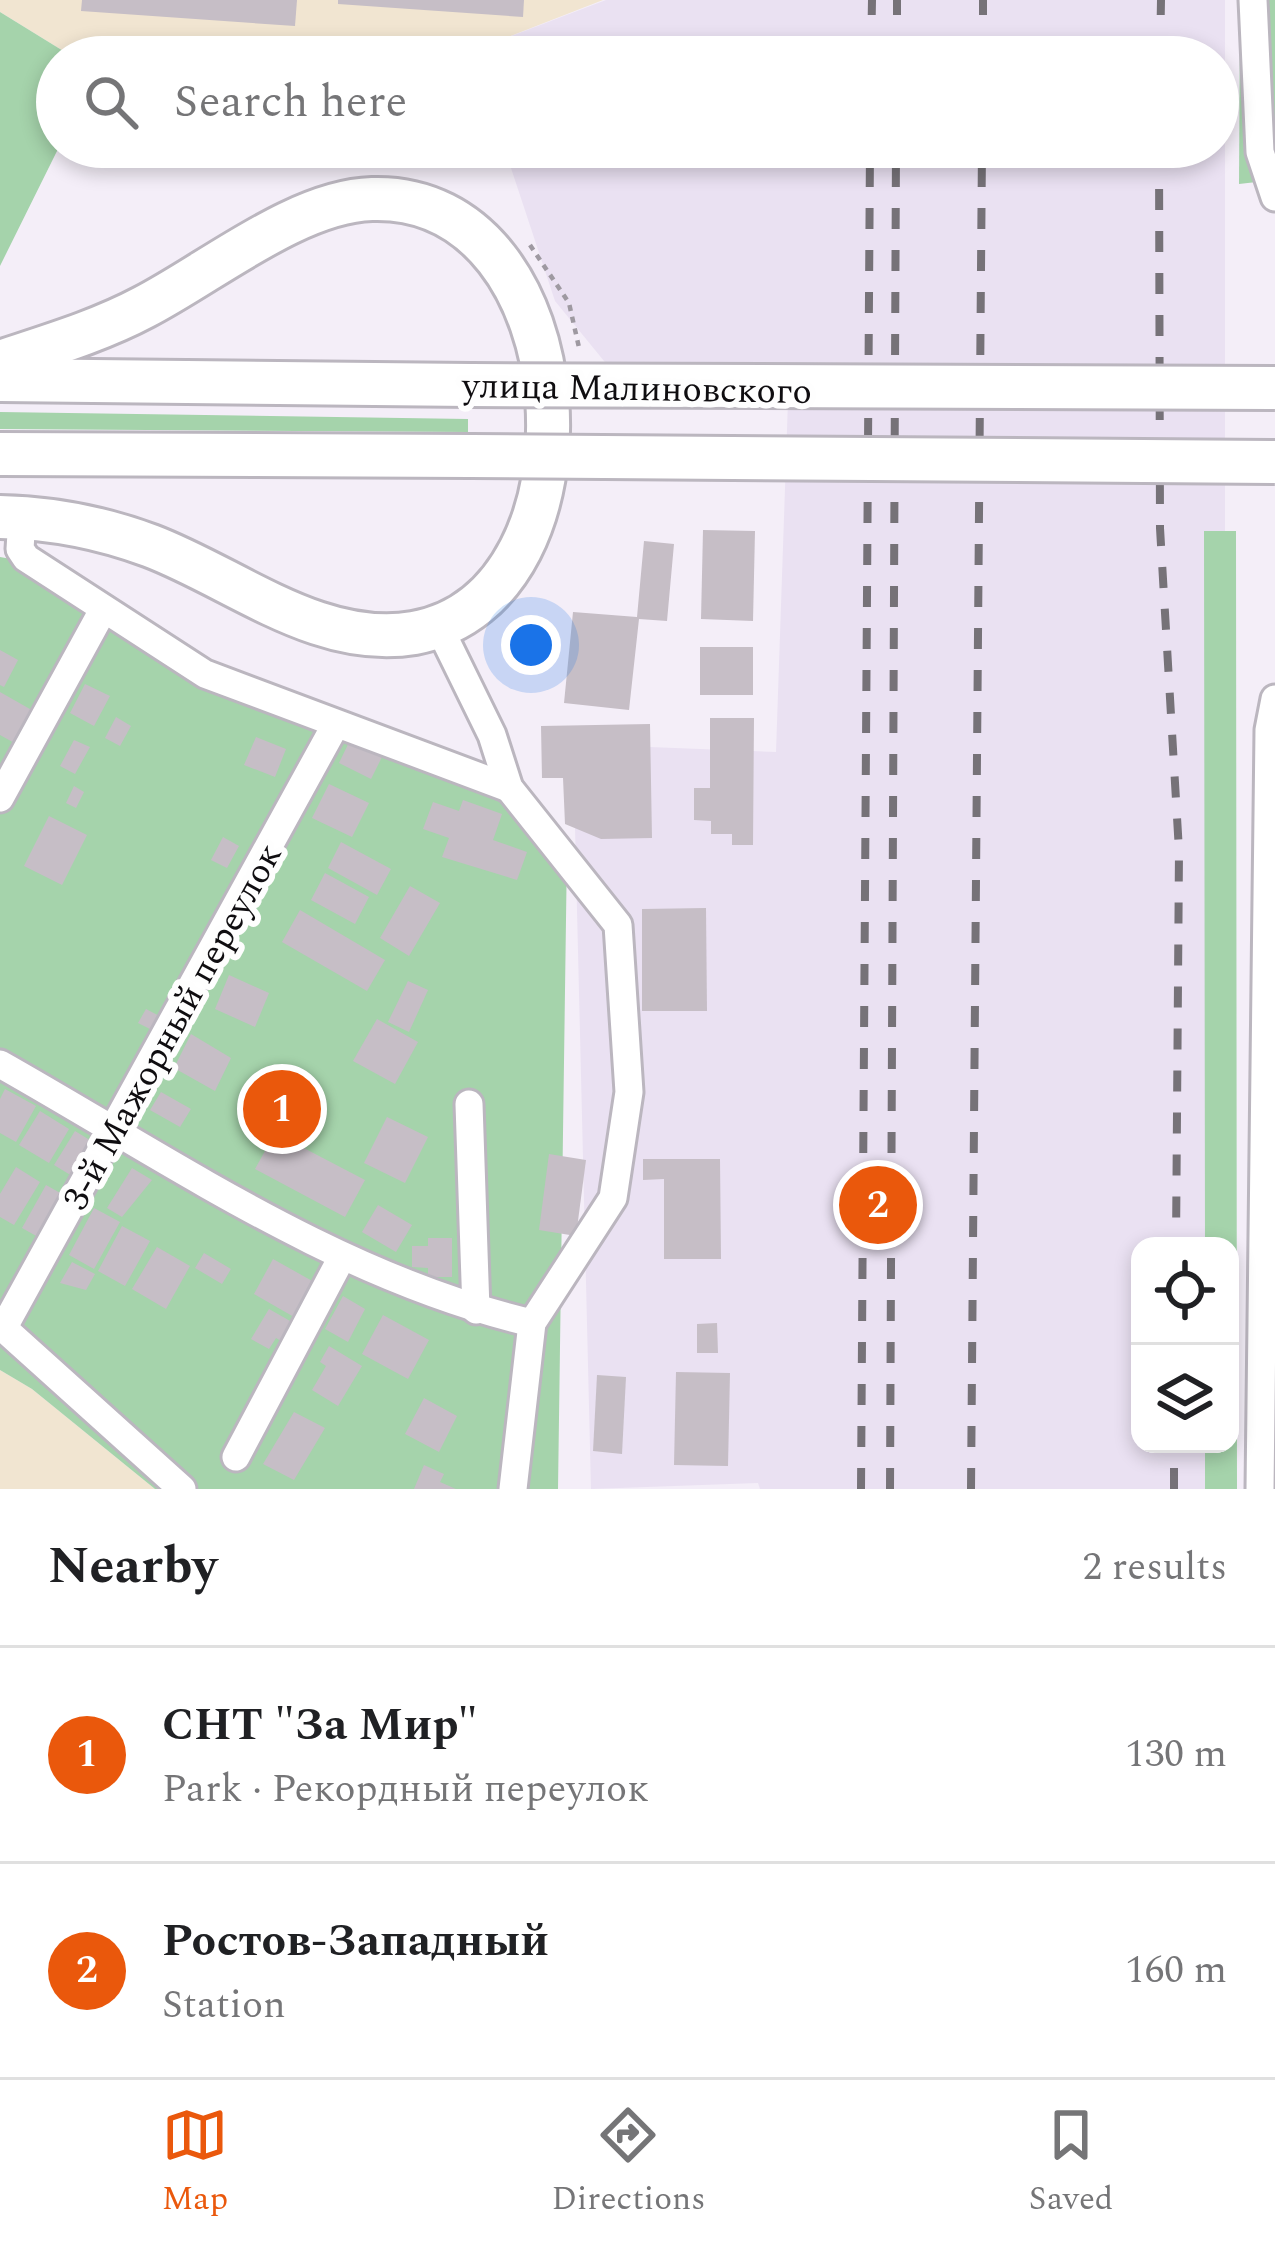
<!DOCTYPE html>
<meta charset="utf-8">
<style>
body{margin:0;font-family:Spectral,serif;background:#f2f2f2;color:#202124}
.controls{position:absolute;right:36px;bottom:36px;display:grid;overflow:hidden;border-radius:24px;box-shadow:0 6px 18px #0003}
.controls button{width:108px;height:108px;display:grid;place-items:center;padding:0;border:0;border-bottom:3px solid #e0e0e0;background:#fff;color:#202124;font:60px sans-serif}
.you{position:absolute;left:531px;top:645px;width:42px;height:42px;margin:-30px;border:9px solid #fff;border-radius:50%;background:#1a73e8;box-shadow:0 0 0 18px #1a73e833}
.badge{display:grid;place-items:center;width:78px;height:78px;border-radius:50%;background:#ea580c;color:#fff;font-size:39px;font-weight:700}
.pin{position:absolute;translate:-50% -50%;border:6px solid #fff;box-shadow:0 3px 12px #0006}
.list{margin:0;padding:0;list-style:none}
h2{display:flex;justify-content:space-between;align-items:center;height:156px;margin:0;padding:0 48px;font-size:51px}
h2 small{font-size:39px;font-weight:400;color:#757577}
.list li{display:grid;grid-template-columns:78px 1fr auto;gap:36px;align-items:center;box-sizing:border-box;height:216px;padding:0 48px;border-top:3px solid #e0e0e0}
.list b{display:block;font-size:45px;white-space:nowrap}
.list p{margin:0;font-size:39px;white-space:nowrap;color:#757577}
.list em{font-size:39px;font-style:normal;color:#757577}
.icon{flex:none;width:66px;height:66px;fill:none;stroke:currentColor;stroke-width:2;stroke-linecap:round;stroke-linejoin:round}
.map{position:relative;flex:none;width:1275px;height:1489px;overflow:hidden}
.search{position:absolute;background:#fff;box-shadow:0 6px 18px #0003;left:36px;right:36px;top:36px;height:132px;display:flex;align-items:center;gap:30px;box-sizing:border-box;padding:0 42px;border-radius:66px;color:#757577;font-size:45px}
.sheet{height:588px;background:#fff}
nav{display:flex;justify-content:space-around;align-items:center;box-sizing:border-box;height:168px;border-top:3px solid #e0e0e0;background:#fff;font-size:33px;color:#757577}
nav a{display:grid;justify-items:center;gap:6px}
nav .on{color:#ea580c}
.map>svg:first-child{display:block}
.built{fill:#eae1f2}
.industrial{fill:#f1e5d1}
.green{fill:#a5d3ab}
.building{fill:#c6bec6}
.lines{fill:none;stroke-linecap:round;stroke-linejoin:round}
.minor-casing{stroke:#bbb6bf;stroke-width:33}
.highway-casing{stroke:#bbb6bf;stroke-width:48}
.path{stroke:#9e99a1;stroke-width:4.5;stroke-dasharray:6 6;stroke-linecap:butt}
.minor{stroke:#fff;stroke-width:27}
.highway{stroke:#fff;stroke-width:42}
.rail{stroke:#767278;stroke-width:8;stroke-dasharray:21 21;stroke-linecap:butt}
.highway-bridge-casing{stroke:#bbb6bf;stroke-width:48;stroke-linecap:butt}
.highway-bridge{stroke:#fff;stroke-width:42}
.labels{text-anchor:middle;stroke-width:12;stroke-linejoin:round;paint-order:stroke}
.street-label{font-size:36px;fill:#0f0d10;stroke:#fefefe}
</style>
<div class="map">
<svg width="1275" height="1489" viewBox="0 0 1275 1489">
<rect width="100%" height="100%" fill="#f4eef8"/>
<!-- built -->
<path class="built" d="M606 0H1225V1246H1140V1444H1225V1489H760L758 1483 591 1489 573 744 776 752 789 371 613 372 555 301 504 147H1218V57H474L472 51Z"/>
<!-- industrial -->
<g class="industrial">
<path d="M0 0H603L472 51 428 57H73L0 12Z"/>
<path d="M0 1370 32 1389 155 1489H0Z"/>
</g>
<!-- green -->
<g class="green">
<path d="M1240 0H1275V180L1239 184Z"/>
<path d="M0 12 73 57H57L59 147 0 266Z"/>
<path d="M0 412 468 419V432L0 429Z"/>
<path d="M1204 531H1236L1237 1489H1205V1444H1230V1246H1205Z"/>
<path d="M0 557 39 564 215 670 517 784 567 849 558 1489H155L32 1389 0 1370Z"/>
</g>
<!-- building -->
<g class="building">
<path d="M82 0H297L295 26 81 11Z"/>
<path d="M338 0H524L523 17 338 4Z"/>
<path d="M703 530 755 531 753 621 701 619Z"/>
<path d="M644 541 674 544 667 621 639 619 629 710 564 703 573 612 637 617Z"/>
<rect x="700" y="647" width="53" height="48"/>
<path d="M0 650 18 660 4 687 0 685Z"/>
<path d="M85 684 110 696 94 726 70 713Z"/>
<path d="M0 692 37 713 18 745 0 735Z"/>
<path d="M116 717 131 726 120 746 105 738Z"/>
<path d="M710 718H754L753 845H732V834H711V821L694 820V788H710Z"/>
<path d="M650 724 652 838 601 839 565 824 563 778H542L541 726Z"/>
<path d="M352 736 384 753 371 779 339 763Z"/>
<path d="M256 737 286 749 275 777 244 765Z"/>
<path d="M74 740 90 747 75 774 60 766Z"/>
<path d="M329 784 369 803 352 837 312 818Z"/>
<path d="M74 786 84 792 76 808 66 803Z"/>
<path d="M463 800 502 814 493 840 527 852 517 880 442 857 449 838 423 829 433 802 459 811Z"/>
<path d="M49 816 87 835 62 885 24 866Z"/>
<path d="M223 837 239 846 227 868 211 860Z"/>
<path d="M341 842 391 869 377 895 328 868Z"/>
<path d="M325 873 369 897 355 924 311 900Z"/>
<path d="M410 886 440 903 409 956 380 938Z"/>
<path d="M706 908 707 1011H642V909Z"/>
<path d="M300 910 385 960 367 991 282 942Z"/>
<path d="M229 975 269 993 255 1027 215 1009Z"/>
<path d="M408 981 428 990 409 1032 388 1022Z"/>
<path d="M146 1009 169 1021 162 1035 138 1023Z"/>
<path d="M377 1019 418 1042 395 1084 353 1061Z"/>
<path d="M191 1034 231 1058 215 1091 174 1068Z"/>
<path d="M5 1089 36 1106 16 1142 0 1133V1099Z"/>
<path d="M161 1092 191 1109 180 1127 150 1110Z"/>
<path d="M40 1111 69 1129 49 1163 19 1145Z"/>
<path d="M387 1117 428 1137 405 1183 364 1163Z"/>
<path d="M75 1131 98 1145 77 1179 54 1165Z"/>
<path d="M275 1133 365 1180 345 1217 255 1169Z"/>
<path d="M549 1154 586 1160 576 1236 539 1230Z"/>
<path d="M643 1159H720L721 1259H664V1179L643 1180Z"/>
<path d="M16 1167 40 1182 14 1225 0 1217V1194Z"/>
<path d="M132 1168 152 1180 122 1217 107 1208Z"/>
<path d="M46 1185 71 1199 47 1242 22 1228Z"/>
<path d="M378 1205 412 1225 396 1252 362 1232Z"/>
<path d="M94 1208 120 1222 94 1269 69 1255Z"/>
<path d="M122 1226 150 1241 125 1286 98 1271Z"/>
<path d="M428 1238H452V1277H428V1268L412 1267V1246H428Z"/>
<path d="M157 1247 190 1266 166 1309 132 1289Z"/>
<path d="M204 1253 231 1269 222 1284 195 1268Z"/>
<path d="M273 1259 314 1282 294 1317 254 1294Z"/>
<path d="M72 1262 95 1274 86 1290 60 1283Z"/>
<path d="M343 1296 365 1309 348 1342 325 1329Z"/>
<path d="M269 1309 299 1326 288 1345 276 1338 269 1349 251 1339Z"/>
<path d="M383 1315 429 1340 408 1379 362 1354Z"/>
<path d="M717 1323 718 1353H697V1324Z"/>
<path d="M329 1346 362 1366 338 1406 312 1390 326 1366 320 1362Z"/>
<path d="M676 1372 730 1373 728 1466 674 1465Z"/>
<path d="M597 1375 626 1377 622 1454 593 1451Z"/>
<path d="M424 1398 457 1416 439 1452 405 1434Z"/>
<path d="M294 1412 325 1428 294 1480 263 1464Z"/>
<path d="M424 1465 444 1474 440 1482 456 1489H414Z"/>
</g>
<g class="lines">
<!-- minor casing -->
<g class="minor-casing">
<g id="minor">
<path d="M1253 0 1260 152 1275 197"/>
<path d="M22 518 20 549 26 558 205 674 509 788"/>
<path d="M439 627 492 735 509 788 618 925 629 1092 613 1198 532 1323 513 1489"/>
<path d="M0 798 103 610"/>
<path d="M0 1064C170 1160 339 1278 532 1323"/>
<path d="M469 1104 476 1310"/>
<path d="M0 1325 182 1489"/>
<path d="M4 1327 336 724"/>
<path d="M236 1457 342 1257"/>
<path d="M1260 1489 1269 730 1275 699"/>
</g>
</g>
<!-- highway casing -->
<g class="highway-casing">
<g id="highway">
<path d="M0 362C48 346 99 331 144 307 210 273 297 201 372 199 587 192 610 598 414 633 319 649 235 578 151 546 103 528 51 518 0 517"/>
<path d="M0 380 471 385"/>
<path d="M0 454 471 456"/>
</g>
</g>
<!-- path -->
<path class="path" d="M530 245 569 303 580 352"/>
<!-- minor -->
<use href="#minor" class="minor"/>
<!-- highway -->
<use href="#highway" class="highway"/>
<!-- rail -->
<g class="rail">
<path d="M871 57 872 0"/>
<path d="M897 57V0"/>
<path d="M983 57V0"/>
<path d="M1160 57 1161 0"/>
<path d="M1159 147 1160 528 1179 851 1176 1246"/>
<path d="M861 1489 870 147"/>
<path d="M890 1489 896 147"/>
<path d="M971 1489 982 147"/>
<path d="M1174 1489V1444"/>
</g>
<!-- highway-bridge casing -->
<g class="highway-bridge-casing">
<g id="highway-bridge">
<path d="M471 385 1275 388"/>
<path d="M471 456 1275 462"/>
</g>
</g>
<!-- highway-bridge -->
<use href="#highway-bridge" class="highway-bridge"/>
</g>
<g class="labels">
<!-- street labels -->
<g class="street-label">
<text transform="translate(637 387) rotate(1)" y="13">улица Малиновского</text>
<text transform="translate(171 1026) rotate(-61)" y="13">3-й Мажорный переулок</text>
</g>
</g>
</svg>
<div class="controls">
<button><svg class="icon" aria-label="locate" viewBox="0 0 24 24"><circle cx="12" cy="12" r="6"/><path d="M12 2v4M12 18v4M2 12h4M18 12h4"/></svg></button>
<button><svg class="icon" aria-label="layers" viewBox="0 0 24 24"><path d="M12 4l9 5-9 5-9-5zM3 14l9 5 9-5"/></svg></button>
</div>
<div class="you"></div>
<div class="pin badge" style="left:282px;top:1109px">1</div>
<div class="pin badge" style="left:878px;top:1205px">2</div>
<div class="search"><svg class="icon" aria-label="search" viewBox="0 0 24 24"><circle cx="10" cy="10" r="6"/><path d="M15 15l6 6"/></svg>Search here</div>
</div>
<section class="sheet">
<h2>Nearby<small>2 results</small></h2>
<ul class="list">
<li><span class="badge">1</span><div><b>СНТ &quot;За Мир&quot;</b><p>Park · Рекордный переулок</p></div><em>130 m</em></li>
<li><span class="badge">2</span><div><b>Ростов-Западный</b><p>Station</p></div><em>160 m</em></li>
</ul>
</section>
<nav>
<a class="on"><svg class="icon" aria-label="map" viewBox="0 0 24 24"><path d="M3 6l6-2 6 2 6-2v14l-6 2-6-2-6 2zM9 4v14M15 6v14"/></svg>Map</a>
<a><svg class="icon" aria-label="directions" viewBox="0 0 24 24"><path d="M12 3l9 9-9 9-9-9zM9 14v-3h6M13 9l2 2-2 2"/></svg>Directions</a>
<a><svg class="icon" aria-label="saved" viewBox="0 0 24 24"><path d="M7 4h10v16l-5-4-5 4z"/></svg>Saved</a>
</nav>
